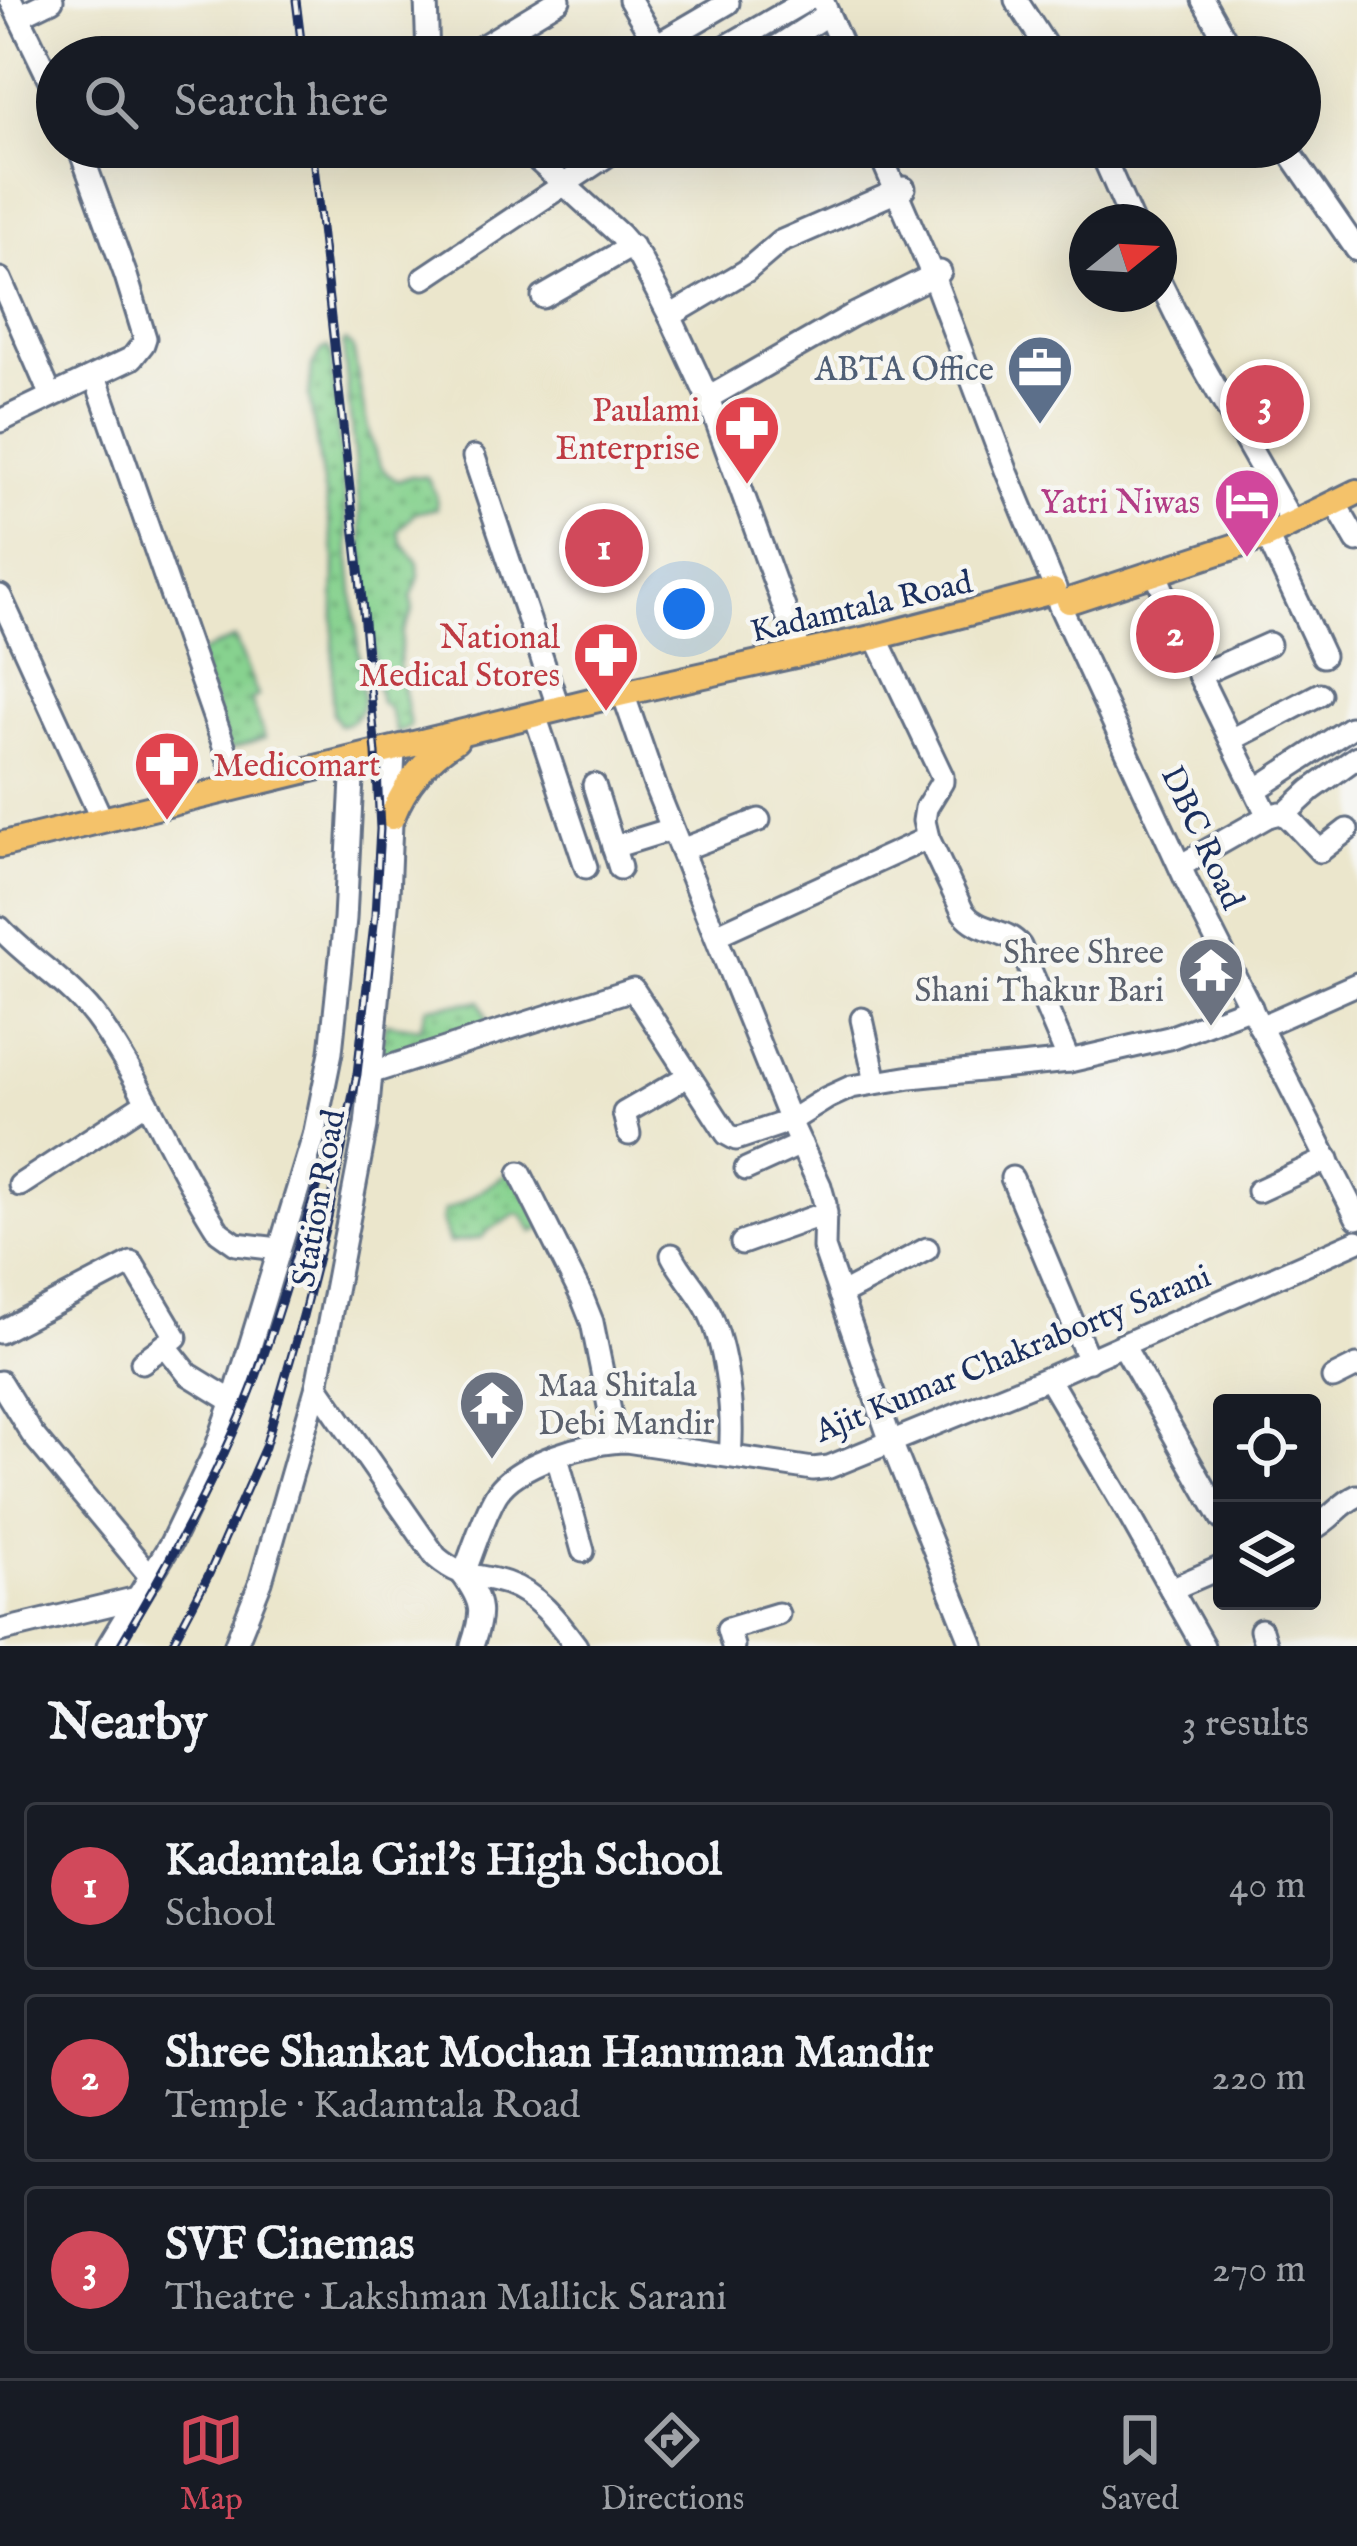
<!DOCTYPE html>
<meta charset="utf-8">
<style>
body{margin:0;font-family:"IM FELL English",serif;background:#242831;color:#f1f3f6}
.controls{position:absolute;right:36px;bottom:36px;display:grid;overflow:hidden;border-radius:12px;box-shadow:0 12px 48px #0002}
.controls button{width:108px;height:108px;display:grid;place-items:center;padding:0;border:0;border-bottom:3px solid #363941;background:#171b24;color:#f1f3f6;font:60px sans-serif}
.compass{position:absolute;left:1069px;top:204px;width:108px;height:108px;border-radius:50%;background:#171b24;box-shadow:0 12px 48px #0002;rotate:72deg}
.you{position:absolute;left:684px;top:609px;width:42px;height:42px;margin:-30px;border:9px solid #fff;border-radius:50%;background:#1a73e8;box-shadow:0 0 0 18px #1a73e833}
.badge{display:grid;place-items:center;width:78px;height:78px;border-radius:50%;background:#d1495b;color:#fff;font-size:39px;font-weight:700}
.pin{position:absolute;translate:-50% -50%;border:6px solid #fff;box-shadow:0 3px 12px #0006}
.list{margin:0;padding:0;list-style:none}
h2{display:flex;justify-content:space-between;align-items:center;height:156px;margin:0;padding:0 48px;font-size:51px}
h2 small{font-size:39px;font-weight:400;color:#9ea1a6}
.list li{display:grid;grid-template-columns:78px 1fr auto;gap:36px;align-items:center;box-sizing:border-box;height:168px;margin:0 24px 24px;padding:0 24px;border:3px solid #363941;border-radius:12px}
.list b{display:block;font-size:45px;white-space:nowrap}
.list p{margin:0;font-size:39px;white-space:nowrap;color:#9ea1a6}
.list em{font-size:39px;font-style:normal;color:#9ea1a6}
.icon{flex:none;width:66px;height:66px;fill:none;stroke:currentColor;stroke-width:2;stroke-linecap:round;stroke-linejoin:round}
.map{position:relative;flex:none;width:1357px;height:1646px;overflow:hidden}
.search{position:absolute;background:#171b24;box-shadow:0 12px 48px #0002;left:36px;right:36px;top:36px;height:132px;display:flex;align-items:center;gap:30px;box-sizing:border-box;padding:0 42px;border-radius:66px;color:#9ea1a6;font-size:45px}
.sheet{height:732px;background:#171b24}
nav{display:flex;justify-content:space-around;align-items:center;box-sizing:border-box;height:168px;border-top:3px solid #363941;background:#171b24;font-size:33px;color:#9ea1a6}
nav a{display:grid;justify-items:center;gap:6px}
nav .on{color:#d1495b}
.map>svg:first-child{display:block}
.grass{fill:url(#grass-dots);stroke:#518076;stroke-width:3}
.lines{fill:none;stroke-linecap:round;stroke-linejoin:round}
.minor-casing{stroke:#646f84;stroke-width:27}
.major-casing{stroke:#646f84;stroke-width:30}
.minor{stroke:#fff;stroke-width:21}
.major{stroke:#f4c26a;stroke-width:24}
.rail-casing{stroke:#1b2f5e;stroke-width:9}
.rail{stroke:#f6f6f2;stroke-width:4.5;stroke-dasharray:14;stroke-linecap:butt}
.labels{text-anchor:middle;stroke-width:9;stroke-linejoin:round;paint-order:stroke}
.service-label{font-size:33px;fill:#4e5e75;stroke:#f6f6f2;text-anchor:end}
.health-label{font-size:33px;fill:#be3a42;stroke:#f6f6f2;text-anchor:end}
.hotel-label{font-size:33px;fill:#b23c85;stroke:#f6f6f2;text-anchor:end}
.street-label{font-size:33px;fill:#1b2f5e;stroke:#f6f6f2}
.worship-label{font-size:33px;fill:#5b616d;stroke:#f6f6f2;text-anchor:end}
</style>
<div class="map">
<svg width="1357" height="1646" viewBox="0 0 1357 1646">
<defs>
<pattern id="grass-dots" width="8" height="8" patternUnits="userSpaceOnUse" patternTransform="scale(3)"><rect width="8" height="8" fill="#87d28f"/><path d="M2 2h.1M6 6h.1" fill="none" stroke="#6eab78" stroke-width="1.8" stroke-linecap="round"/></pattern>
</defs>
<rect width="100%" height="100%" fill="#f6f6f2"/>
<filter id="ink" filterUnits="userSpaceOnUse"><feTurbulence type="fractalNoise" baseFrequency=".00833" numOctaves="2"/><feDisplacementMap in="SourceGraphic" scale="24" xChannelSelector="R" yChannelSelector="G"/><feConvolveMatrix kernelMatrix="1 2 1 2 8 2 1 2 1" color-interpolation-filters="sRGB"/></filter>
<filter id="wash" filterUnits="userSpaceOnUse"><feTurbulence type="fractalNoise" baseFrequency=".004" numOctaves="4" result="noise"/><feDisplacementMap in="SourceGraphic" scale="48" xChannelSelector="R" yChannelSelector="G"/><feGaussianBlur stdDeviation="2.7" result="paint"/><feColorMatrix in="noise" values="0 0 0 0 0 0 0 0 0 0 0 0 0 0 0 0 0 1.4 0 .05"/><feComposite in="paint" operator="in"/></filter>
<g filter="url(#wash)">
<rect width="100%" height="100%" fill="#ebe6cc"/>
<!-- grass -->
<g class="grass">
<path d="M346 341 353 348C359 378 367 446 383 469 388 476 390 476 398 481L411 476 427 477 436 495 437 508 415 513 398 531 403 544 418 563 419 577 411 598 413 611 402 633 399 664 410 726 396 733 390 710 380 701 377 687 343 344Z"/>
<path d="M328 347 331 354 363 698C362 713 354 724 339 725L333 714 332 697 335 559 309 396 312 366 322 350Z"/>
<path d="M235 638 258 696 251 700 265 738 229 750 197 654Z"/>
<path d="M480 1001 492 1032 379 1069 385 1023 420 1028 427 1007Z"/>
<path d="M512 1171 544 1227 533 1232 522 1215 517 1214 489 1230 481 1238 449 1243 442 1221 444 1211C468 1202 489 1184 512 1171Z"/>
</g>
</g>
<g filter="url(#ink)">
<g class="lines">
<!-- minor casing -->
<g class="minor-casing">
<g id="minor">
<path d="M11 0 57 95"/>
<path d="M426 0 428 57"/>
<path d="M630 0 663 56"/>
<path d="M822 0 847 57"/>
<path d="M1016 0 1053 57"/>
<path d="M1203 0 1235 57"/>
<path d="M19 16 52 0"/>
<path d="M656 45 728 3"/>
<path d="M465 57 559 0"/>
<path d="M708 57 807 0"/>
<path d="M761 57 828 14"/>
<path d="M523 147 619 234 639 257 670 316 708 398 801 654"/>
<path d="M877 147 933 276 1006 470 1055 588"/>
<path d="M1099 147 1132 222"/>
<path d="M1286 147 1357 250"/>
<path d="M424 278 620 147"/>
<path d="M0 279 51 396"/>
<path d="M1159 280 1190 343 1293 524"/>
<path d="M543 297 632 246"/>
<path d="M670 316 746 271 780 242 904 188"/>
<path d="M95 376 238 786"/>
<path d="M708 398 851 316 940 272"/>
<path d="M0 421 132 358 143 344 145 338 126 276 79 147"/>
<path d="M474 457 559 709"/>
<path d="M1335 503 1357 541"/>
<path d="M1267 536 1323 656"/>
<path d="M1155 572 1199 675 1268 816 1180 866"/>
<path d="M0 596 102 820"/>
<path d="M1059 604 1187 882 1357 1218"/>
<path d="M876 637 942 776V782L926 808 924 821 928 838 963 912C980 934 1005 927 1020 946L1069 1061"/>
<path d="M1199 675 1269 644"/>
<path d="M623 693 656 788 790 1121 820 1186 825 1204 824 1248 891 1442 973 1646"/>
<path d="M535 715 586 867"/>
<path d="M1231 740 1320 694"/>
<path d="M594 785 620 868"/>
<path d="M1257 789 1350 728"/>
<path d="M1284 815 1311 790 1357 757"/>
<path d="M1268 816 1280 813 1287 816 1320 851 1347 830"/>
<path d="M613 847 672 829"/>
<path d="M681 850 759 820"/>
<path d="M0 928C31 962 73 984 100 1023 146 1089 175 1165 219 1232L236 1244 279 1249"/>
<path d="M716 935 928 838"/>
<path d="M862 1019 876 1082"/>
<path d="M1260 1027 1357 984"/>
<path d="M370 1073 633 989 727 1134 736 1139 790 1121 827 1098 851 1087 911 1077 1069 1061 1169 1038 1251 1007"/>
<path d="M629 1134 624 1113 688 1076"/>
<path d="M746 1169 801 1144"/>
<path d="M520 1173 582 1297 592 1322 616 1441"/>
<path d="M1012 1178 1089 1361"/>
<path d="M20 1185 147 1102"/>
<path d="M1258 1191 1328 1159"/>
<path d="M742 1243 826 1213"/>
<path d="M672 1255C682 1275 699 1291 709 1312 727 1349 734 1415 730 1456"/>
<path d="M840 1295 927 1249"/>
<path d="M0 1332 132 1263 176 1337 142 1362"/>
<path d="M165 1345 188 1374 232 1401"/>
<path d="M1123 1345 1222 1519"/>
<path d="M1048 1378 1128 1513 1203 1646"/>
<path d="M1333 1378 1357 1366"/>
<path d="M0 1382 32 1434 151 1577"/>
<path d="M317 1386 436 1557C463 1580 475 1573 506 1583 536 1593 558 1621 576 1646"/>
<path d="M557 1457 583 1551"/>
<path d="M1312 1529C1331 1520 1339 1504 1357 1496"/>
<path d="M463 1575C474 1549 482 1519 496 1495 515 1463 591 1441 626 1441L813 1469 829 1467 1048 1378 1357 1241"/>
<path d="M463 1575C484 1604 483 1613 472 1646"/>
<path d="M1171 1589 1222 1567"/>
<path d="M1261 1630 1266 1646"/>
<path d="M0 1631 137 1598"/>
<path d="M108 1646 171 1543 216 1449 237 1389 314 1136 331 1052 345 919 353 759"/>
<path d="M235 1646 261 1581 317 1386 366 1126 388 896 394 749"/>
<path d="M733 1646 728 1629 778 1614"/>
</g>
</g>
<!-- major casing -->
<g class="major-casing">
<g id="major">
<path d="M1069 601 1267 536 1357 492"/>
<path d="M392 817C405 784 425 759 456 740"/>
<path d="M0 845 623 693 876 637 1053 591"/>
</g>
</g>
<!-- minor -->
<use href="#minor" class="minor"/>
<!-- major -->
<use href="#major" class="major"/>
<!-- rail casing -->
<g class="rail-casing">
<g id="rail">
<path d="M296 0 303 57"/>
<path d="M120 1646C169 1561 218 1477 253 1385 280 1313 299 1239 324 1167"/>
<path d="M171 1646 209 1574 265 1447 303 1316 328 1217 357 1074 375 915 380 829 376 753 360 579 312 147"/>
</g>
</g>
<!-- rail -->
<use href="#rail" class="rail"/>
</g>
</g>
<!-- icons -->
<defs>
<g id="office-pin" transform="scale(3.45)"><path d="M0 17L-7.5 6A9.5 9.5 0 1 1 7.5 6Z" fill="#5c6f8a" stroke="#f6f6f2"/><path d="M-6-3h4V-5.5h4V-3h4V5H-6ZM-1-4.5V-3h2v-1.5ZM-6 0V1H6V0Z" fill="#fff"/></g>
<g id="pharmacy-pin" transform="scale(3.45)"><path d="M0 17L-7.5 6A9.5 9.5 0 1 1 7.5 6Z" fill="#e0444e" stroke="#f6f6f2"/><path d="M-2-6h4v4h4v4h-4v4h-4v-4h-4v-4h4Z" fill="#fff"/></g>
<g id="hotel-pin" transform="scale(3.45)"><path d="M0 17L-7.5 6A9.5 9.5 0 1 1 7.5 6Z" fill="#d1479c" stroke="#f6f6f2"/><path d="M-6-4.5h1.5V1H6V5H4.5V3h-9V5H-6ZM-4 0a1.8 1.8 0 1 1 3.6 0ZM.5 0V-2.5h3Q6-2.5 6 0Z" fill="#fff"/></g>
<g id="temple-pin" transform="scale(3.45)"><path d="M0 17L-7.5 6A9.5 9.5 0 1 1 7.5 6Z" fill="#6b7280" stroke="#f6f6f2"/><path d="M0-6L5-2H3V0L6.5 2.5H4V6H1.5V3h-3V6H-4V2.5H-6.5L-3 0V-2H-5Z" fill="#fff"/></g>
</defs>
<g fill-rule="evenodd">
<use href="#office-pin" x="1040" y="368"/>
<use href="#pharmacy-pin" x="747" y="428"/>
<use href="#hotel-pin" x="1247" y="501"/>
<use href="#pharmacy-pin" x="606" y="655"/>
<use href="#pharmacy-pin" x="167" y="764"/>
<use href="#temple-pin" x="1211" y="970"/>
<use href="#temple-pin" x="492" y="1403"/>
</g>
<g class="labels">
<!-- service labels -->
<g class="service-label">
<text x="994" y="380">ABTA Office</text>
</g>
<!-- health labels -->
<g class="health-label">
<text x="700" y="421">Paulami<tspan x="700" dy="38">Enterprise</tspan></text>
<text x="560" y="648">National<tspan x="560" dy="38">Medical Stores</tspan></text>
<text x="213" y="776" text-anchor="start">Medicomart</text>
</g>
<!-- hotel labels -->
<g class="hotel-label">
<text x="1200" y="513">Yatri Niwas</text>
</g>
<!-- street labels -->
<g class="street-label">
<text transform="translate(861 605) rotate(-13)" y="12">Kadamtala Road</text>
<text transform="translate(1204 837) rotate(65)" y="12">DBC Road</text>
<text transform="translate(317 1198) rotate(-80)" y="12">Station Road</text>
<text transform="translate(1012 1352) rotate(-22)" y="12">Ajit Kumar Chakraborty Sarani</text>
</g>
<!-- worship labels -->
<g class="worship-label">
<text x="1164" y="963">Shree Shree<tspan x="1164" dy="38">Shani Thakur Bari</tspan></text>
<text x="538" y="1396" text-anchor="start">Maa Shitala<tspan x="538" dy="38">Debi Mandir</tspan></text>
</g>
</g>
</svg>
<div class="controls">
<button><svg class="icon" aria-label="locate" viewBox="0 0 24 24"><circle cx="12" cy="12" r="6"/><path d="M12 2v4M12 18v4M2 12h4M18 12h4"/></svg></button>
<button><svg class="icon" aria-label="layers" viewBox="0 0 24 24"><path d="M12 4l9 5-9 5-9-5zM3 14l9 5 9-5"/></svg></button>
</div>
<svg class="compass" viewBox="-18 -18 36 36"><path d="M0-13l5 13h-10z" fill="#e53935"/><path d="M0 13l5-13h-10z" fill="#9ea1a6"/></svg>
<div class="you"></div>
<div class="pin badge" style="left:604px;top:548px">1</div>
<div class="pin badge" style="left:1175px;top:634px">2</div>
<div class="pin badge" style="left:1265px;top:404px">3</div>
<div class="search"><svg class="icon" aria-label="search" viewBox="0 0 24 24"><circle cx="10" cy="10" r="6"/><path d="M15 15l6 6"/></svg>Search here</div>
</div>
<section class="sheet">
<h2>Nearby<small>3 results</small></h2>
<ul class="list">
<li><span class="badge">1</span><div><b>Kadamtala Girl's High School</b><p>School</p></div><em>40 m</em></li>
<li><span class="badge">2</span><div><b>Shree Shankat Mochan Hanuman Mandir</b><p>Temple · Kadamtala Road</p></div><em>220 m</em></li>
<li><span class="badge">3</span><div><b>SVF Cinemas</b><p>Theatre · Lakshman Mallick Sarani</p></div><em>270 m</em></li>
</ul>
</section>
<nav>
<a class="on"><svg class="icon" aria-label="map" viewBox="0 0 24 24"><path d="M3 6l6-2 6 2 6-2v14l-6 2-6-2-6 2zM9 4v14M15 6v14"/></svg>Map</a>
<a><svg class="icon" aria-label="directions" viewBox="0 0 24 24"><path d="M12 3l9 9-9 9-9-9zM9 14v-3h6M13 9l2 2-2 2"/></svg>Directions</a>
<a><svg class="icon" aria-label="saved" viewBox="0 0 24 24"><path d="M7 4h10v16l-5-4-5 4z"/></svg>Saved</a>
</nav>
